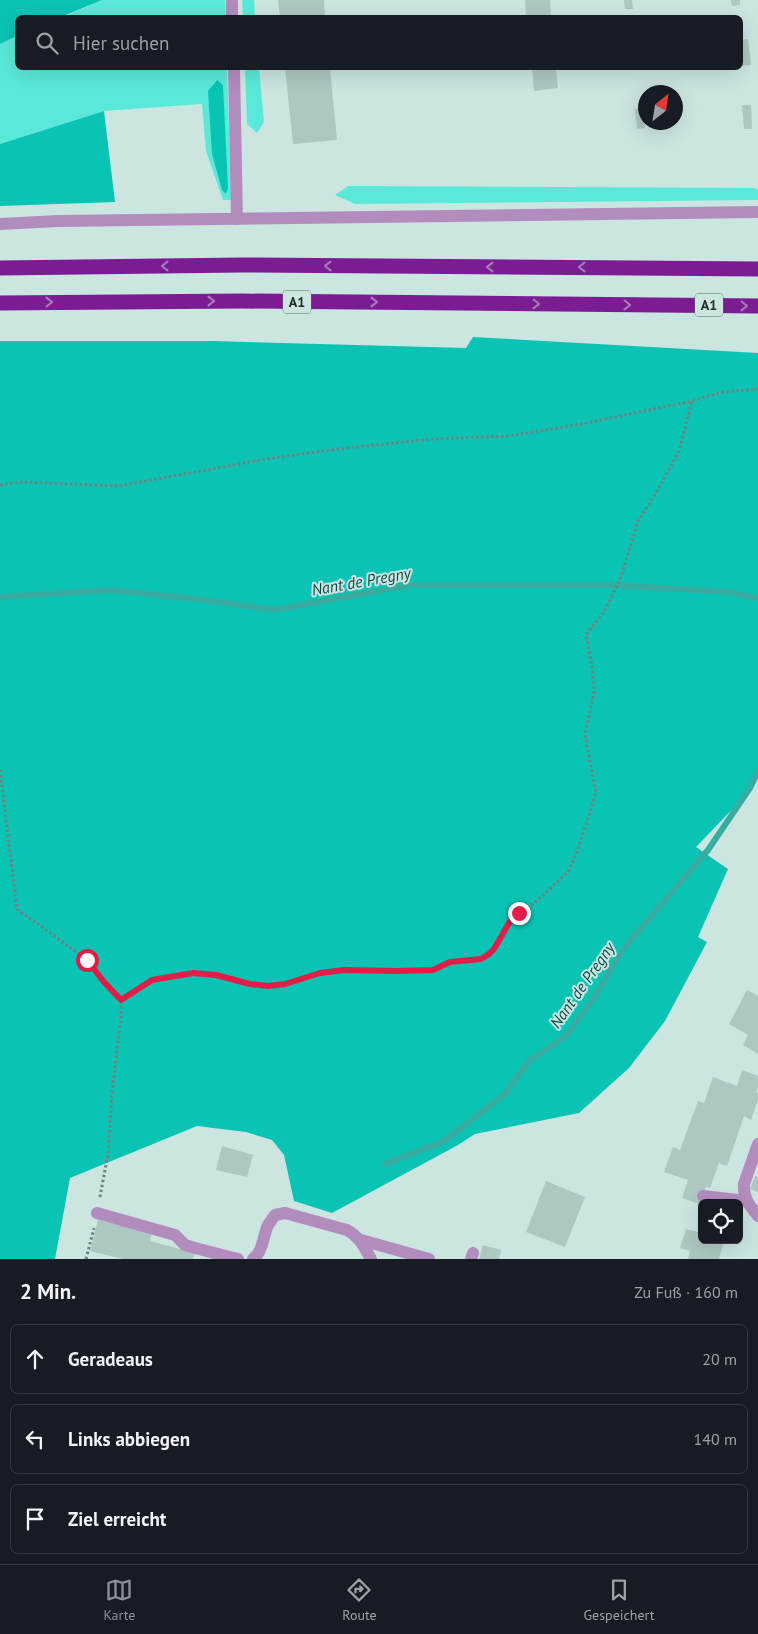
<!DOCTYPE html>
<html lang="de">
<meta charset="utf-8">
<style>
body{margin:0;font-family:"PT Sans",sans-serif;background:#20242c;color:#f1f3f6}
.controls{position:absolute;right:15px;bottom:15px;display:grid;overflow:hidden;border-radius:8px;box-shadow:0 5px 20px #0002}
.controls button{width:45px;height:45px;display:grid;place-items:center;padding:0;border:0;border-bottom:1px solid #363941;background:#171b24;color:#f1f3f6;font:25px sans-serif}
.compass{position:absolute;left:638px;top:85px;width:45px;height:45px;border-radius:50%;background:#171b24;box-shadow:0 5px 20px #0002;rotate:30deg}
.stop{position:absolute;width:15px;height:15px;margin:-11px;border:4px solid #e11d48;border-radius:50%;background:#fff}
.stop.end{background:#e11d48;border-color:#fff;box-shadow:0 1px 5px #0008}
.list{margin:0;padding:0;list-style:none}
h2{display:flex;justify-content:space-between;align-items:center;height:65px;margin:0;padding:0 20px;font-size:21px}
h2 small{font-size:16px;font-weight:400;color:#9ea1a6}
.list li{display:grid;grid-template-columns:32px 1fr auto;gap:15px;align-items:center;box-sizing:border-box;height:70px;margin:0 10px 10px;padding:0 10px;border:1px solid #363941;border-radius:8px}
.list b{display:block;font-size:19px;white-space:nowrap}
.list em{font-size:16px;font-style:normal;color:#9ea1a6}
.icon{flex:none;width:28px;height:28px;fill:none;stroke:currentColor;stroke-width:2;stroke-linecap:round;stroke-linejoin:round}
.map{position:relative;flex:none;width:758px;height:1259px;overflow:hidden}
.search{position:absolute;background:#171b24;box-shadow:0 5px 20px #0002;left:15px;right:15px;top:15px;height:55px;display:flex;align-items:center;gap:12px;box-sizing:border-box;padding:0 18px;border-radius:8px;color:#9ea1a6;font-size:19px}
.sheet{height:305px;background:#171b24}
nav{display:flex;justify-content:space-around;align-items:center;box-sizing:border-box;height:70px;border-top:1px solid #363941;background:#171b24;font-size:14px;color:#9ea1a6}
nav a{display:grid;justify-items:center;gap:2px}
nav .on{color:#8c9099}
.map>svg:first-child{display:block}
.green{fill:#5ae9d9}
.forest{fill:#09c4b5}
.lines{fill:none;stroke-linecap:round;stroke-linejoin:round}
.stream{stroke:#38aca0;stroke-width:6}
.building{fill:#aec7c3}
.path{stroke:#718380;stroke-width:3;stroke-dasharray:2.5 2.5;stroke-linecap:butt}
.minor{stroke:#b38cbe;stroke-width:12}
.highway{stroke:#7c1c93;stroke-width:15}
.oneway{stroke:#a480ba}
.route{stroke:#e11d48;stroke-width:6}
.labels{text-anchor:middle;stroke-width:4;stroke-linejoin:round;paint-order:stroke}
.shield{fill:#cbe5e1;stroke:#556462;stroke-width:1}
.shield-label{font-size:14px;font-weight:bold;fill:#222c2b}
.water-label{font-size:16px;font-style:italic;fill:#084d47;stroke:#cbe5e1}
</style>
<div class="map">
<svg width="758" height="1259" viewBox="0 0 758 1259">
<rect width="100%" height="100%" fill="#cbe5e1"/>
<!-- green -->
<g class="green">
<path d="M102 0H225L226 17 61 18Z"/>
<path d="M242 0H254L255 17H243Z"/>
<path d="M17 36 18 68H227L231 200H223L206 151 202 104 104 111 0 144V44Z"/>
<path d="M245 68H259L264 122 257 133 247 124Z"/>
<path d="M348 186 755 188 758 190V200L355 204 335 195Z"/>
</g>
<!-- forest -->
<g class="forest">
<path d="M0 0H102L61 17 18 18 17 36 0 44Z"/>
<path d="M217 80 223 85 228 188 226 194 222 190 212 154 208 91Z"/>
<path d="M104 111 115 202 0 206V144Z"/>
<path d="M473 337 758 353V773L745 796 696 847 728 869 698 937 707 942 665 1021 629 1068 579 1113 475 1134 458 1145 332 1213 294 1201 284 1155 272 1140 246 1132 197 1126 70 1178 55 1259H0V341H212L466 348Z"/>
</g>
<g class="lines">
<!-- stream -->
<g class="stream">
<path d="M0 597 111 590 206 600 274 610 410 585H614L729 592 758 598"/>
<path d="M385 1164 444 1141 504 1095 529 1061 566 1036 594 998 625 947 708 850 750 788 758 771"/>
</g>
</g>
<!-- building -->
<g class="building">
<path d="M278 0H324L325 18H280Z"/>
<path d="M525 0H550L551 18H526Z"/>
<path d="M624 0H632L633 9H625Z"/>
<path d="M731 0H740V5L732 6Z"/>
<path d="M748 39 751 65 740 66V40Z"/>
<path d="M285 68H330L337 140 293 144Z"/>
<path d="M532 68H556L558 88 534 91Z"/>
<path d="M742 105H751L752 129H744Z"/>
<path d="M643 108 645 128 637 129 635 109Z"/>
<path d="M747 990 758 996V1054L743 1045 748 1035 729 1024Z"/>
<path d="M742 1070 758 1076V1087L756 1092 758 1093V1100L751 1120 744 1116 727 1166 719 1163 710 1188 706 1187 700 1204 682 1198 688 1180 664 1172 673 1147 680 1150 698 1101 704 1103 713 1077 737 1086Z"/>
<path d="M222 1146 253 1155 247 1177 216 1170Z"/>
<path d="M755 1176 758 1177V1192L750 1189Z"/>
<path d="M546 1181 585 1197 565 1247 526 1232Z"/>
<path d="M98 1220 152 1233 150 1241 195 1253 193 1259H123L90 1251Z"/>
<path d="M686 1229 702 1233V1240H724L719 1259H688L690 1251 680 1248Z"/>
<path d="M483 1245 501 1250 499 1259H479Z"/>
</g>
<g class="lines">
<!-- path -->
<g class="path">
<path d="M0 485 22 482 118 486 266 459 346 448 434 439 509 436 582 424 692 401 723 392 758 389"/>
<path d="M0 770 17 909 23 914 38 924 87 960 104 982 121 1000"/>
<path d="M100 1197 108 1154 112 1092 121 1016V1000L152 980 193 973 216 975 250 984 268 985 285 984 321 973 344 970 397 971 433 970 450 962 481 959 489 954 494 949 509 923 519 913 538 900 568 872 575 857 591 810 596 792 585 735 594 692 592 666 586 635 604 612 620 580 638 521 659 488 679 451 692 401"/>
<path d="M86 1259 94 1228"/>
</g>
<!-- minor -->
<g class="minor">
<path d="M232 0V18"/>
<path d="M234 68 237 219"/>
<path d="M0 224 58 221 758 212"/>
<path d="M758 1144 744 1184C743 1198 750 1206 758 1216"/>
<path d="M703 1196 746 1201"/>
<path d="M97 1213 175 1235 185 1245 195 1248 238 1259"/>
<path d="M361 1240 429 1259"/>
<path d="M253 1259C263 1252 263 1236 268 1225 270 1222 273 1218 275 1215L285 1213 347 1230C360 1237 364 1247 371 1259"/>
<path d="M471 1259 473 1253"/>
</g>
<!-- highway -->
<g class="highway">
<path d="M0 268 242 265 758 269"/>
<path d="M0 303 242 301 758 306"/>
</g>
</g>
<!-- one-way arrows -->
<defs><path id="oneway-chevron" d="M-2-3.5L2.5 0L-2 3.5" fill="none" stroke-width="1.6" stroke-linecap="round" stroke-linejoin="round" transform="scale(1.25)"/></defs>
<g class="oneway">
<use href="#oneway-chevron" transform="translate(165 266) rotate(180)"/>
<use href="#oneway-chevron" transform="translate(328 266) rotate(-180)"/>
<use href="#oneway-chevron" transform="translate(490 267) rotate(-180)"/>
<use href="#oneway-chevron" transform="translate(582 267) rotate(-180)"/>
<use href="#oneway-chevron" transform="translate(211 301)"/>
<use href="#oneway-chevron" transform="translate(49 302) rotate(-1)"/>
<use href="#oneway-chevron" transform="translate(374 302)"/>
<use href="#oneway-chevron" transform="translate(536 304) rotate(1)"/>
<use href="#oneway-chevron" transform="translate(627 305) rotate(1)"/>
<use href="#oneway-chevron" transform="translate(744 306) rotate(1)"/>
</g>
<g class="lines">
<!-- route -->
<path class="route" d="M87 960 104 982 121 1000 152 980 193 973 216 975 250 984 268 986 285 984 320 973 344 970 397 971 433 970 450 962 481 959 489 954 494 949 509 923 519 913"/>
</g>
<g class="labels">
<!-- shield labels -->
<g class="shield">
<rect x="283" y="290.5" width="28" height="23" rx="4"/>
<rect x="695" y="293.5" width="28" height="23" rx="4"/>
</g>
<g class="shield-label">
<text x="297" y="307">A1</text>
<text x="709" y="310">A1</text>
</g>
<!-- water labels -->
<g class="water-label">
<text transform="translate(361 581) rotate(-10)" y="6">Nant de Pregny</text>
<text transform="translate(582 985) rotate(-55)" y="6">Nant de Pregny</text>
</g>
</g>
</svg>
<div class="controls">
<button><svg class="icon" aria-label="locate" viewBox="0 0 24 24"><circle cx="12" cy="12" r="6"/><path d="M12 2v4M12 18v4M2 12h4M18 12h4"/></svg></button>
</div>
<svg class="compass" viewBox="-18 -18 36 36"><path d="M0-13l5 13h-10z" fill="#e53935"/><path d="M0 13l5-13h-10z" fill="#9ea1a6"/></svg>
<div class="stop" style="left:87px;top:960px"></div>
<div class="stop end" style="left:519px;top:913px"></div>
<div class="search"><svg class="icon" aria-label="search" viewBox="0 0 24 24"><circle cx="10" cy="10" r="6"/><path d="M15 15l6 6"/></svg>Hier suchen</div>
</div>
<section class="sheet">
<h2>2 Min.<small>Zu Fuß · 160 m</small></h2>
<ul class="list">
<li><svg class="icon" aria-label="ahead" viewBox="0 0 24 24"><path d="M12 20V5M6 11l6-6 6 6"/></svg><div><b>Geradeaus</b></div><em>20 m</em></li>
<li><svg class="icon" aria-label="left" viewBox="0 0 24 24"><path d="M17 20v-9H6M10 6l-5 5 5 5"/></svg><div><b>Links abbiegen</b></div><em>140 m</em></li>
<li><svg class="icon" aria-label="arrive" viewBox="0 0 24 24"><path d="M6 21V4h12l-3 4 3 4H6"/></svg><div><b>Ziel erreicht</b></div></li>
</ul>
</section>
<nav>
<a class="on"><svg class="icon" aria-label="map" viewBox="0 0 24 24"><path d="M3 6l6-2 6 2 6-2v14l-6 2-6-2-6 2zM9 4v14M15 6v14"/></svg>Karte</a>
<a><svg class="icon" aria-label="directions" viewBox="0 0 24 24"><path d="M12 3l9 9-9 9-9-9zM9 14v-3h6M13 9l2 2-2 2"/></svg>Route</a>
<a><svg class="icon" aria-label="saved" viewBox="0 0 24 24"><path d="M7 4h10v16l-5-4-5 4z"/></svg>Gespeichert</a>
</nav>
